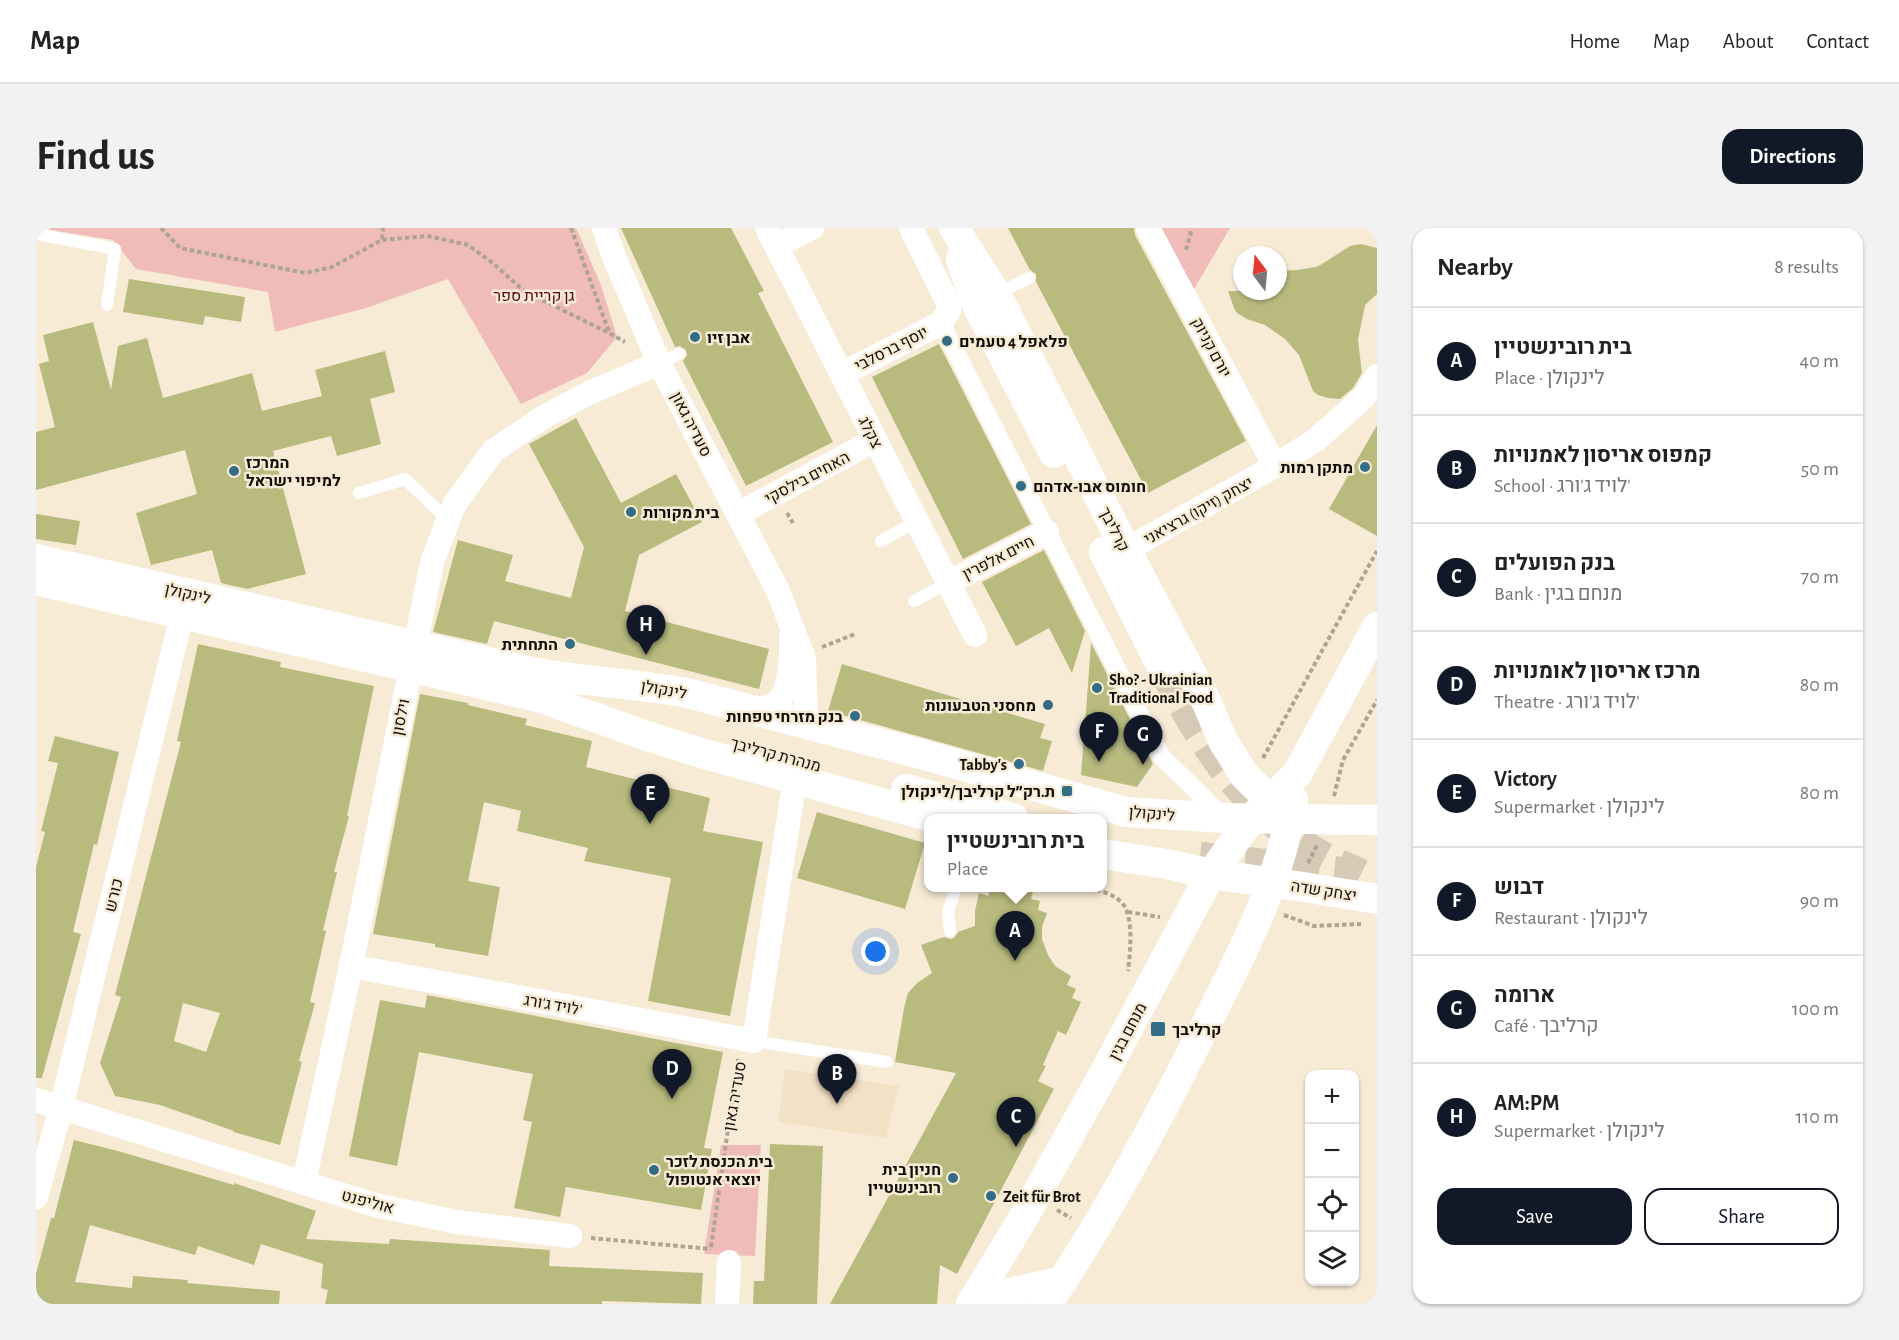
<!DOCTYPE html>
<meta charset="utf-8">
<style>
body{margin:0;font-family:"Alegreya Sans",Heebo,sans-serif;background:#f2f2f2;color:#222}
.controls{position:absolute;right:18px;bottom:18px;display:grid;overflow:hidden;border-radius:12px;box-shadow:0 2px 4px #0004}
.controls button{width:54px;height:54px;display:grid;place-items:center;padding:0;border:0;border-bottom:2px solid #e0e0e0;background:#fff;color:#222;font:30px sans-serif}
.compass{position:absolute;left:1197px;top:18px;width:54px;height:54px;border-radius:50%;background:#fff;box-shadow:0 2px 4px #0004;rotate:344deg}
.you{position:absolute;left:840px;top:724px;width:21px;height:21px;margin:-15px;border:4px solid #fff;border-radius:50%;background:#1a73e8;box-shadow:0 0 0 9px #1a73e833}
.badge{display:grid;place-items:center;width:39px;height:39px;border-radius:50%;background:#111827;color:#fff;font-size:20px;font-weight:700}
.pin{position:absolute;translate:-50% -50px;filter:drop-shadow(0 2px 3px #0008)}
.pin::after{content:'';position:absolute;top:32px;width:21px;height:18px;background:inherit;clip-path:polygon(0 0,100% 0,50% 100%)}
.popup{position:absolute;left:888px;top:586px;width:183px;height:78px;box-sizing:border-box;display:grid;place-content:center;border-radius:12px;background:#fff;filter:drop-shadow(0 2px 4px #0005);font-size:20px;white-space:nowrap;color:#767676}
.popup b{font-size:22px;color:#222}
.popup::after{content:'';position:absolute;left:50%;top:100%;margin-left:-12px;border:12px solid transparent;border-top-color:#fff}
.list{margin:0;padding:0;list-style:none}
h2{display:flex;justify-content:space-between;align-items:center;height:78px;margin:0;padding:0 24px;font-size:26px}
h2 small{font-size:20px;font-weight:400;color:#767676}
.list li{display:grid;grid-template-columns:39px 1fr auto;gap:18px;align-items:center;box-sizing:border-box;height:108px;padding:0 24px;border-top:2px solid #e0e0e0}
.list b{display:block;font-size:22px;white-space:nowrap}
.list p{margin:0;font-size:20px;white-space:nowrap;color:#767676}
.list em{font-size:20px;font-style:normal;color:#767676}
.actions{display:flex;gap:12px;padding:18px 24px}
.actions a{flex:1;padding:14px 0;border:2px solid #111827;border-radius:18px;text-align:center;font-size:21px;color:#111827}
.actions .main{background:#111827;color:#fff}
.icon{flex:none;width:33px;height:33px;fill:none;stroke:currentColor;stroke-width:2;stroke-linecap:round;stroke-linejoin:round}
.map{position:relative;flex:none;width:1341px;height:1076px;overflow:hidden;border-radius:18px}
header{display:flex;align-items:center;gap:36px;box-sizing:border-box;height:84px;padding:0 30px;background:#fff;border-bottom:2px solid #e0e0e0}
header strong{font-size:28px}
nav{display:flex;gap:33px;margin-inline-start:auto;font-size:21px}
.intro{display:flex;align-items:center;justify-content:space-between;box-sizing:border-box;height:144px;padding:0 36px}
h1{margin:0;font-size:42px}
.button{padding:15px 27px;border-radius:18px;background:#111827;color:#fff;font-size:21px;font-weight:700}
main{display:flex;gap:36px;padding:0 36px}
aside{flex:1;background:#fff;border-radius:18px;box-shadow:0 2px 4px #0004}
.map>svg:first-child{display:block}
.built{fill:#f2e1c5}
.green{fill:#f0bcb9}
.building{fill:#b8ba7e;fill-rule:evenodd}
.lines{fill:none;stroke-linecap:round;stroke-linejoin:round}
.tertiary-tunnel{stroke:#d6cab7;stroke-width:30;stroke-dasharray:30 15;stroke-linecap:butt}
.path{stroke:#aea494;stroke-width:4;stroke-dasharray:4.5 3;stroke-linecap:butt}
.service{stroke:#fff;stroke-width:12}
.pedestrian{stroke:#fff;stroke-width:18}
.minor{stroke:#fff;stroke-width:24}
.tertiary{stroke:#fff;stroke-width:30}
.poi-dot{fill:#326d85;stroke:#f8ebd6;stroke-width:2}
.labels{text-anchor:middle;stroke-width:5;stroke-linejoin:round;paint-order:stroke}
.park-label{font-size:16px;fill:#590913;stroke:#f8ebd6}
.poi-label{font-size:16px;font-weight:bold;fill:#120d07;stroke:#f8ebd6;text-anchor:start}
.street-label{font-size:16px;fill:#120d07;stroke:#f8ebd6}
</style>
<header>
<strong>Map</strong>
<nav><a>Home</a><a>Map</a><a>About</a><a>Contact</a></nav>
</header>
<div class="intro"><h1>Find us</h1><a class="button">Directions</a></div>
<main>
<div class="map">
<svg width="1341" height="1076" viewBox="0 0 1341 1076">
<rect width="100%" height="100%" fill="#f8ebd6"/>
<!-- built -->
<path class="built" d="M749 841 863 858 850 910 742 894Z"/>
<!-- green -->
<g class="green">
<path d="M13 0H540L565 57 581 109 551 145 485 176 412 51 330 80 239 104 232 64 100 41 77 12 15 2Z"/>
<path d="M1107 0H1194L1148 78Z"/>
<path d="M685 917H725L719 1028 668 1026Z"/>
</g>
<!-- building -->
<g class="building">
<path d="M585 0H695L728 63 722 65 797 214 710 258 647 133 651 127 650 122 644 118 639 119Z"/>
<path d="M972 0H1098L1099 7 1210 213 1112 265 1000 54V46L994 42Z"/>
<path d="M1325 16 1341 20V66L1329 77 1322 112 1326 145 1317 160 1304 171 1292 170 1282 167 1277 163 1263 127 1249 111 1229 97 1211 91 1201 85 1198 80 1192 63H1242V43L1261 42 1280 39 1286 36 1314 18Z"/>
<path d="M93 51 209 69 205 94 169 88 167 97 87 84Z"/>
<path d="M57 94 75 162 82 118 111 110 127 170 216 145 226 183 286 168 279 142 349 123 359 164 334 171 345 216 301 228 295 208 237 223 270 346 211 361 185 355 176 322 115 337 100 285 161 266 149 222 0 262V204L19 199 3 136 13 133 7 107Z"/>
<path d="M903 116 995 296 927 331 836 149Z"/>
<path d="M540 190 585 275 640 246 666 294 603 327 589 383 733 421 723 461 458 393 451 416 397 404 422 312 477 327 469 353 535 370 548 319 493 216Z"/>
<path d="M1341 197V308L1293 281Z"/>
<path d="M0 286 44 293 40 317 0 311Z"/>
<path d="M1008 322 1049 403 1036 445 1013 400 980 418 946 354Z"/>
<path d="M1055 415 1117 536 1101 559 1045 547 1048 507 1056 510 1049 497Z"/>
<path d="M162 416 245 434 244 439 338 458 311 588H313L298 644H301L287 702 290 703 274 774 279 775 263 833 266 834 244 917 197 904 198 903 124 877 79 868 64 835 85 769 79 767 145 514 141 513ZM147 775 184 785 170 824 138 813Z"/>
<path d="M806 436 1009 496 1004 510 1016 513 1007 543 792 483Z"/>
<path d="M384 466 432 475V477L491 491 489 497 556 513 550 539 674 570 667 603 727 614 694 788 612 773 635 650 548 633 552 620 481 603 485 583 448 574 432 653 464 659 452 728 399 719V716L337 706Z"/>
<path d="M19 508 83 524 61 617 58 616 37 704 45 706 6 850H0V639L9 604 5 603 22 535 12 533Z"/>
<path d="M781 584 889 615 869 681 761 650Z"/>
<path d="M955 660H998L995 671 1004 673 1002 682 1011 685 1006 699V711L1012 727 1019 738 1035 748 1031 757 1040 761 1036 770 1045 774 1030 807 1022 803 1007 837 1010 838 1002 853 1018 861 921 1046 904 1037 901 1076H794L920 845 859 834 868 780 872 765 881 755 896 745 885 717 908 709 915 711 919 709 922 704 939 698V683L943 665 952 668Z"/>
<path d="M391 767 687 824 668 920 676 921 665 982 530 959 524 989 478 980 496 894 487 892 497 846 383 824 361 938 313 928 344 772 389 780Z"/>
<path d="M38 912 82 923 198 957V955L280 983 270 1011 353 1016 354 1011 514 1022 513 1038 667 1045 665 1076 566 1073V1076H289L292 1062 285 1060 287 1036 225 1016 218 1037 162 1018 159 1027 54 997 39 1054 96 1060 97 1048 152 1052 151 1055 244 1063 243 1076H0V1046L15 990H18Z"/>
<path d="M734 916 787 918 781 1076H717L718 1053H728Z"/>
</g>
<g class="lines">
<!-- tertiary-tunnel -->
<g class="tertiary-tunnel">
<path d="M1126 439C1164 513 1208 585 1283 626 1296 634 1311 639 1325 646"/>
<path d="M1164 629 1307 644"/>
</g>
<!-- path -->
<g class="path">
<path d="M125 0 144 20 269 45 296 39 346 12 392 8 432 17 458 36 488 63 573 105 589 114"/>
<path d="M535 0 573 104"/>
<path d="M346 11 347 0"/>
<path d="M1150 22 1156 0"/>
<path d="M751 285 757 295"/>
<path d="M786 419 819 406"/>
<path d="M1227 530 1341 323"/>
<path d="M1298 568 1307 532 1341 472"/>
<path d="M1272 635 1282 615"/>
<path d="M1053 660C1064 663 1075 665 1084 673 1099 685 1094 725 1092 743"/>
<path d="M1092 684 1124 689"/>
<path d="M1248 687 1278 698 1325 696"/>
<path d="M1021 982 1035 990"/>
<path d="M555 1010 675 1021"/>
<path d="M675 1019 702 831"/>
</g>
<!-- service -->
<g class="service">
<path d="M0 6 79 21 71 77"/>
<path d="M960 66 993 50"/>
<path d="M623 135 643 126"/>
<path d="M323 265 369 251 412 292"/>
<path d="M845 313 881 293"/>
<path d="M878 373 912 355"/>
<path d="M914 703 912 684 920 660"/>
<path d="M718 813 851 834"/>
</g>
<!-- pedestrian -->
<path class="pedestrian" d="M905 95 1125 528 1188 590"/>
<!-- minor -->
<g class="minor">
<path d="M568 0 577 26 623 135 742 363 768 431 770 485 773 491 780 497"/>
<path d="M731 0 939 407"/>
<path d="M1112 0 1239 238"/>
<path d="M740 18 776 0"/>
<path d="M806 146 905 95 913 82V77L875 0"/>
<path d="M702 286 839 212"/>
<path d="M1090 322 1239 238 1281 211 1328 169 1341 148"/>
<path d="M912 355 1011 304"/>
<path d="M718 482C726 480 735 479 741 474 754 465 756 424 755 409"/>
<path d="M315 738 718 813 759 551"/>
<path d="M0 872 339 977 421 994 534 1008"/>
<path d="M268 954 315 738 396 334 418 277 457 223 506 190 553 165 623 135"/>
<path d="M0 969 25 880 150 370"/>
<path d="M691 1076 693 1034"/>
</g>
<!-- tertiary -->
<g class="tertiary">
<path d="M918 0 960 66 1090 322 1171 475 1187 513 1209 548 1247 585"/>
<path d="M925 31 940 75 1018 225"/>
<path d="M1068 324 1126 439"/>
<path d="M0 331 496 444C547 454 598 455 651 465L881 525 1090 584 1188 590 1341 592"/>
<path d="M0 352 502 469 611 508 665 525 899 590"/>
<path d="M870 561 977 590"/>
<path d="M1066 626 1131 636 1175 646 1261 658 1341 671"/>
<path d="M937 1073 1027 1053"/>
<path d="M935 1076 986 992 1066 849 1175 646 1215 591 1261 546 1341 399"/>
<path d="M1011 1076C1068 992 1116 902 1162 812 1201 735 1244 658 1257 572"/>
</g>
</g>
<!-- markers -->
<g class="poi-dot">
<circle cx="659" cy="109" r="6"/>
<circle cx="911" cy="113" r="6"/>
<circle cx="1329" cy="239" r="6"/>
<circle cx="198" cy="243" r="6"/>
<circle cx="985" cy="258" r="6"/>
<circle cx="595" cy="284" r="6"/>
<circle cx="534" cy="416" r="6"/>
<circle cx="1061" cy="460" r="6"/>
<circle cx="1012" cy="477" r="6"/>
<circle cx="819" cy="488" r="6"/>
<circle cx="983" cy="536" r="6"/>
<rect x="1025" y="557" width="12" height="12" rx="3"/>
<rect x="1114" y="793" width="16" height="16" rx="3"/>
<circle cx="618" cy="942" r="6"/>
<circle cx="917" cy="950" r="6"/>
<circle cx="955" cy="968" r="6"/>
</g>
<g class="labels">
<!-- park labels -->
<g class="park-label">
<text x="498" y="73">גן קריית ספר</text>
</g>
<!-- poi labels -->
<g class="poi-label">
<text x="671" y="115">אבן זיו</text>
<text x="923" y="119">פלאפל 4 טעמים</text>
<text x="210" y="240">המרכז<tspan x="210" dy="18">למיפוי ישראל</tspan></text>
<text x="1317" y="245" text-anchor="end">מתקן רמות</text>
<text x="997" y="264">חומוס אבו-אדהם</text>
<text x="607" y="290">בית מקורות</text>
<text x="522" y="422" text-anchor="end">התחתית</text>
<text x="1073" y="457">Sho? - Ukrainian<tspan x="1073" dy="18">Traditional Food</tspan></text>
<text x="1000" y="483" text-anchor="end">מחסני הטבעונות</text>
<text x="807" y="494" text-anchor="end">בנק מזרחי טפחות</text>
<text x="971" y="542" text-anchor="end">Tabby's</text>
<text x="1019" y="569" text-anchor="end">ת.רק״ל קרליבך/לינקולן</text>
<text x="1136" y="807">קרליבך</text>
<text x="630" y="939">בית הכנסת לזכר<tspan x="630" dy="18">יוצאי אנטופול</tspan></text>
<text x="905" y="947" text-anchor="end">חניון בית<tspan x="905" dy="18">רובינשטיין</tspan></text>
<text x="967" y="974">Zeit für Brot</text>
</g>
<!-- street labels -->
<g class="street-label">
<text transform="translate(1176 119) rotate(62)" y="6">יורם קניוק</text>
<text transform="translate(855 120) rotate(-27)" y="6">יוסף ברסלבי</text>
<text transform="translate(656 196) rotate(63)" y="6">סעדיה גאון</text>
<text transform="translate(835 204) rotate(63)" y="6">צקלג</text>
<text transform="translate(771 249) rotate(-28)" y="6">האחים בילסקי</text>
<text transform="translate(1162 282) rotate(-29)" y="6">יצחק (זיקו) גרציאני</text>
<text transform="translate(1079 301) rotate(63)" y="6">קרליבך</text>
<text transform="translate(962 329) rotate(-27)" y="6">חיים אלפרין</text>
<text transform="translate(152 365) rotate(13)" y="6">לינקולן</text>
<text transform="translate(628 461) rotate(10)" y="6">לינקולן</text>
<text transform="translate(364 489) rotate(-79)" y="6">וילסון</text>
<text transform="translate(740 526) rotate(15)" y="6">מנהרת קרליבך</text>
<text transform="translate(1116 585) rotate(5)" y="6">לינקולן</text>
<text transform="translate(1288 662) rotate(9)" y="6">יצחק שדה</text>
<text transform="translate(77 667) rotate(-76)" y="6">כורש</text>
<text transform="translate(517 776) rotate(10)" y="6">לויד ג'ורג'</text>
<text transform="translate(1091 803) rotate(-62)" y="6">מנחם בגין</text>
<text transform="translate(698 868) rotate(-80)" y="6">סעדיה גאון</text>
<text transform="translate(332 973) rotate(15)" y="6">אוליפנט</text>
</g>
</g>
</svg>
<div class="controls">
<button>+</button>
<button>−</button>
<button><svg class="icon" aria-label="locate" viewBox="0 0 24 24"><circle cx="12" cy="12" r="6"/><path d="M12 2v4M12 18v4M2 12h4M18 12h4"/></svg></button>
<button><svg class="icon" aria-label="layers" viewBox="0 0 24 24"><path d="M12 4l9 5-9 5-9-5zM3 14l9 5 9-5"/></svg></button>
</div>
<svg class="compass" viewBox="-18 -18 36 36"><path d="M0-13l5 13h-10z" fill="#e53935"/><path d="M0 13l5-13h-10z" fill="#767676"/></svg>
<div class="you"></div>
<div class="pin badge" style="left:979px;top:733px">A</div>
<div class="popup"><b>בית רובינשטיין</b>Place</div>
<div class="pin badge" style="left:801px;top:876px">B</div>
<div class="pin badge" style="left:980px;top:919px">C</div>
<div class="pin badge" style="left:636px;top:871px">D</div>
<div class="pin badge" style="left:614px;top:596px">E</div>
<div class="pin badge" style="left:1063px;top:534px">F</div>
<div class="pin badge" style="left:1107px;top:537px">G</div>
<div class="pin badge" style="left:610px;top:427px">H</div>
</div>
<aside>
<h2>Nearby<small>8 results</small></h2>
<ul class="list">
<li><span class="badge">A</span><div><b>בית רובינשטיין</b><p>Place · לינקולן</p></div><em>40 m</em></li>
<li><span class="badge">B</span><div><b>קמפוס אריסון לאמנויות</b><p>School · לויד ג'ורג'</p></div><em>50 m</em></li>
<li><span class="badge">C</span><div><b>בנק הפועלים</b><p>Bank · מנחם בגין</p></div><em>70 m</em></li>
<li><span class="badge">D</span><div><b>מרכז אריסון לאומנויות</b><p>Theatre · לויד ג'ורג'</p></div><em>80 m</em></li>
<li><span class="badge">E</span><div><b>Victory</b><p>Supermarket · לינקולן</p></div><em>80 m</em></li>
<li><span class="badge">F</span><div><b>דבוש</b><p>Restaurant · לינקולן</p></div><em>90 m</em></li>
<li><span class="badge">G</span><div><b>ארומה</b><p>Café · קרליבך</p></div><em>100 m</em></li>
<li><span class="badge">H</span><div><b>AM:PM</b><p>Supermarket · לינקולן</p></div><em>110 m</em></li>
</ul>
<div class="actions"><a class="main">Save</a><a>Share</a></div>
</aside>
</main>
